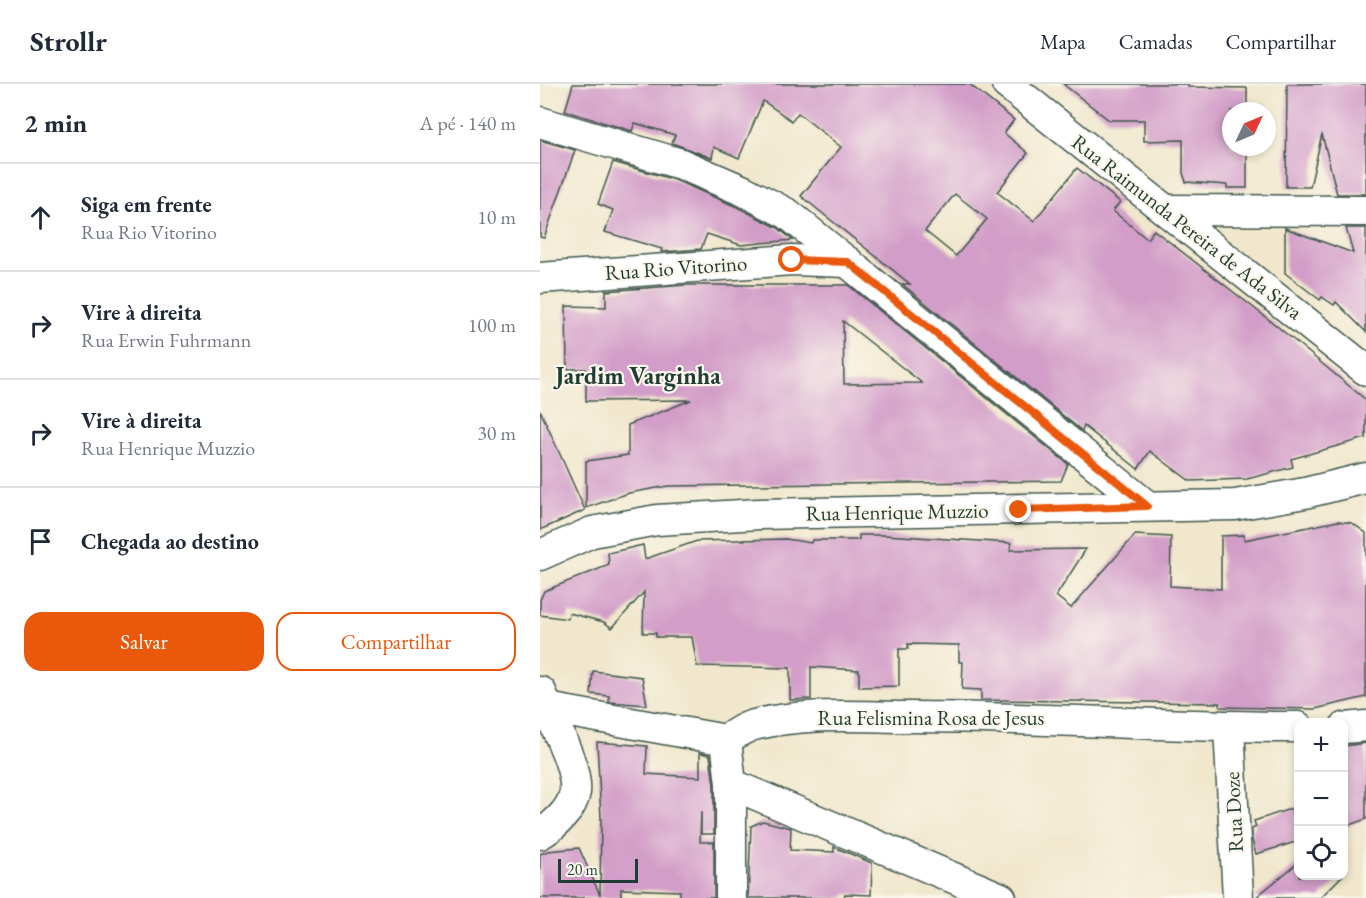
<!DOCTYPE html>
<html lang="pt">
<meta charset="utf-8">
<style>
body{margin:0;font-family:"EB Garamond",serif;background:#f2f2f3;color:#1f2937}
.controls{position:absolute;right:18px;bottom:18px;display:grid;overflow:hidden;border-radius:12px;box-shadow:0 3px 9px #0003}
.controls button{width:54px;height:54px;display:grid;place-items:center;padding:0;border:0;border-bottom:2px solid #e0e1e3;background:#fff;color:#1f2937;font:30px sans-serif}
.compass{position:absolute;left:682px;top:18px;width:54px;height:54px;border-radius:50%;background:#fff;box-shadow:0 3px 9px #0003;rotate:46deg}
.scale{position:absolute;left:18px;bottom:15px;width:80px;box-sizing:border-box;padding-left:6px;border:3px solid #1f3d34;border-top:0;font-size:16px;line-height:21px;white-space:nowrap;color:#1f3d34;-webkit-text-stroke:4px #fbf7ec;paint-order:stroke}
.stop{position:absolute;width:18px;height:18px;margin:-14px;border:4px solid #ea580c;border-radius:50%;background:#fff}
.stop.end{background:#ea580c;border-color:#fff;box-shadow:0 2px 6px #0008}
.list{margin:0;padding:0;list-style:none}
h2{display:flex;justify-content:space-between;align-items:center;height:78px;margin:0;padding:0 24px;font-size:26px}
h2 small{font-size:20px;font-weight:400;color:#747a83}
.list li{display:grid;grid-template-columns:39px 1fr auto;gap:18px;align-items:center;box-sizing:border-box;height:108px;padding:0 24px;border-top:2px solid #e0e1e3}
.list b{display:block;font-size:22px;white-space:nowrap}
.list p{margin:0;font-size:20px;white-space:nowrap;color:#747a83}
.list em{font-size:20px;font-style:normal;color:#747a83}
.actions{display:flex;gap:12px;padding:18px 24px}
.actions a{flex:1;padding:14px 0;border:2px solid #ea580c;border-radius:18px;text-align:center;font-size:21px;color:#ea580c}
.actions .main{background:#ea580c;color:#fff}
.icon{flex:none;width:33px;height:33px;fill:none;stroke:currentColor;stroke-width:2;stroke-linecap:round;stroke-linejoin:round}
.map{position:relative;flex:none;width:826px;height:814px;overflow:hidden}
header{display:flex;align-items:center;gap:36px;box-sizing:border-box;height:84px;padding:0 30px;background:#fff;border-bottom:2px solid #e0e1e3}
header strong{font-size:28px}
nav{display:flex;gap:33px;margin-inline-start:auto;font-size:21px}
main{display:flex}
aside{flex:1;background:#fff}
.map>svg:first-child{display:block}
.building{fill:#d29dc8;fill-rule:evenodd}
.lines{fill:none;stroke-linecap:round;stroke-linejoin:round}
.minor-casing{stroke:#3e564b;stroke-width:33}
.minor{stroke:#fff;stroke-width:30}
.route{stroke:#ea580c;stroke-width:8}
.labels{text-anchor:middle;stroke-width:4.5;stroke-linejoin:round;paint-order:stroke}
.street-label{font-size:21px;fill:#1f3d34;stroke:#fbf7ec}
.quarter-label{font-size:24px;font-weight:bold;fill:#1f3d34;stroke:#fbf7ec}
</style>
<header>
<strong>Strollr</strong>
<nav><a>Mapa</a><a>Camadas</a><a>Compartilhar</a></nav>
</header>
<main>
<aside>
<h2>2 min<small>A pé · 140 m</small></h2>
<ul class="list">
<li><svg class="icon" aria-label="ahead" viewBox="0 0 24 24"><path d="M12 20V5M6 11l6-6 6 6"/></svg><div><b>Siga em frente</b><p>Rua Rio Vitorino</p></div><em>10 m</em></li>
<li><svg class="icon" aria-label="right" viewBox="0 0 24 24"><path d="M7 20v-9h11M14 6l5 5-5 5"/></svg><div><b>Vire à direita</b><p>Rua Erwin Fuhrmann</p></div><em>100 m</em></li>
<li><svg class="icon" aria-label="right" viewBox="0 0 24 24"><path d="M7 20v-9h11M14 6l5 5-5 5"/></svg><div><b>Vire à direita</b><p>Rua Henrique Muzzio</p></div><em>30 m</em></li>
<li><svg class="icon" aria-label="arrive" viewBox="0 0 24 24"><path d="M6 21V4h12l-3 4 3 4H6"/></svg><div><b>Chegada ao destino</b></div></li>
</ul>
<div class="actions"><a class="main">Salvar</a><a>Compartilhar</a></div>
</aside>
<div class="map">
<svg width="826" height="814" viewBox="0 0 826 814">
<rect width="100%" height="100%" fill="#fbf7ec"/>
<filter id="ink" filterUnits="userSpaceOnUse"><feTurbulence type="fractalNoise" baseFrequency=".0167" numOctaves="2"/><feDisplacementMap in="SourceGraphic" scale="12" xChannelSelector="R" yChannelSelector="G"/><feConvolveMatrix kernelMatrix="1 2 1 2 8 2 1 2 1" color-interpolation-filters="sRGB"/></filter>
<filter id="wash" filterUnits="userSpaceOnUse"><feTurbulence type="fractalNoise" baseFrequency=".008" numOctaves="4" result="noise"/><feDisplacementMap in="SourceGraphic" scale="24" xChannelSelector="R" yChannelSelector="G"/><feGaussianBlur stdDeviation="1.35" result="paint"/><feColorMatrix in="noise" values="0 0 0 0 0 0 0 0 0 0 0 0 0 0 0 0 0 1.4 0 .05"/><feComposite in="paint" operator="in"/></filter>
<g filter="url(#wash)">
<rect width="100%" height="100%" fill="#f0e7cc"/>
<g id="blocks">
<!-- building -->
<g class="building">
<path d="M33 0H429L474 36 464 49 488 69 457 108 494 137 537 84 580 118 573 127 607 155 614 146 732 238 826 316V354L751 375 753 383 707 395 650 397 610 367 598 385 544 342 542 347 362 200H370L261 112 301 63 258 29 252 37 223 17 199 74 174 63 172 74 132 59 135 51 95 39 92 47 25 27ZM415 110 447 135 416 172 385 147Z"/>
<path d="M523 0H648V3L707 4V27H691V63H707V104H687V101L646 98 643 89V56L604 57V36H569Z"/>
<path d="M747 0H826V110H797L782 50 770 103H746Z"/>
<path d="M0 56 35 66 4 154 0 153Z"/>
<path d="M73 78 135 96 197 123 238 144 253 156 201 161 167 150 161 165 121 168 122 165 65 148 73 126 58 120Z"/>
<path d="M745 144 813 169 806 144H826V248L796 218 794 221 782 213 780 216 745 189Z"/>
<path d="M147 201H308L528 380 521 397 128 402 89 409 46 424V377L88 371V341L151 316 46 317V285H27L26 222 66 223V207ZM303 237 382 299 304 300Z"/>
<path d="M0 326 45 426 0 446Z"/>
<path d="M798 437 812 439 826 449V613L775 625 680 623V619L441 616V606L422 605 423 578H419V561L368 560V565H359V602L319 603V586L271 583V615L250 616V584L157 582 152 553H116V549H103L104 508 72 544 64 538 29 529 28 535 0 531V516L4 507 69 481 68 469 103 461 105 475 157 457 246 455 271 459 272 456H319V451H345L471 459 470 466 546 465 516 512 531 524 595 451 631 453 630 502 681 505V452L704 451V456Z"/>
<path d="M53 587 102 593 107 621 69 618V612L51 610Z"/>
<path d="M57 658 107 662 106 690 160 693V669L170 671 174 701V750H161V727L160 758H174V814H140V807L81 805V814H0V770L8 767 39 764 60 811 61 734Z"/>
<path d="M826 659V735L804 743V662Z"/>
<path d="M759 722V757L716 770 712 756V745L716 743 714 737Z"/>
<path d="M223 737 251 744 250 766 294 768V763L332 779 331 811 305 810 304 814H208L211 742Z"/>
<path d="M759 778V792H802L780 814H715Z"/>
</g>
</g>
</g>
<g filter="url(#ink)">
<use href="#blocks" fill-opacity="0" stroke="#3e564b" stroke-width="1.5"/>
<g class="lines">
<!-- minor casing -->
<g class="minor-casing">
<g id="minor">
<path d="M467 0 826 286"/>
<path d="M0 38 141 80 204 107 248 130 607 422"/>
<path d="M626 126 826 127"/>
<path d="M0 194 252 176 308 178"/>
<path d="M0 471 52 448 117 436 219 430 695 421 765 409 826 394"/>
<path d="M7 624 186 656"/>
<path d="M689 643 698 814"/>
<path d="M804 644 826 642"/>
<path d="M186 656C196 649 206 642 218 640 267 628 322 633 372 633 501 633 630 643 758 643"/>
<path d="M186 656 191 700V814"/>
<path d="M191 700 461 814"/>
<path d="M0 750C14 742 32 726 35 708 38 682 10 634 1 608"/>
</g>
</g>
<!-- minor -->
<use href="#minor" class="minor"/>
</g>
</g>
<g class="lines" filter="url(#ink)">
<!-- route -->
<path class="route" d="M252 176 308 178 607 422 479 426"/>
</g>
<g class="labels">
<!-- street labels -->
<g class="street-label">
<text transform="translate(647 143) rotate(38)" y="7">Rua Raimunda Pereira de Ada Silva</text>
<text transform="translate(136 184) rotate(-4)" y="7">Rua Rio Vitorino</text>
<text transform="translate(357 428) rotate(-1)" y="7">Rua Henrique Muzzio</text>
<text x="391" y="641">Rua Felismina Rosa de Jesus</text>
<text transform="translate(694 728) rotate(-93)" y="7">Rua Doze</text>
</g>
<!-- quarter labels -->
<g class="quarter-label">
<text x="98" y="300">Jardim Varginha</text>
</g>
</g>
</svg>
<div class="controls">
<button>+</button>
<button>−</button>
<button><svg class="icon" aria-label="locate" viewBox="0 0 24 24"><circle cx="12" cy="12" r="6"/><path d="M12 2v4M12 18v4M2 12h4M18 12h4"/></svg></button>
</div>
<svg class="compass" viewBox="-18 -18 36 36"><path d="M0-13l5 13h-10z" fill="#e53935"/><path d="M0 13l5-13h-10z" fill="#747a83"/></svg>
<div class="scale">20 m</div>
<div class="stop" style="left:252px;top:176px"></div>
<div class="stop end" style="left:479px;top:426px"></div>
</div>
</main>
